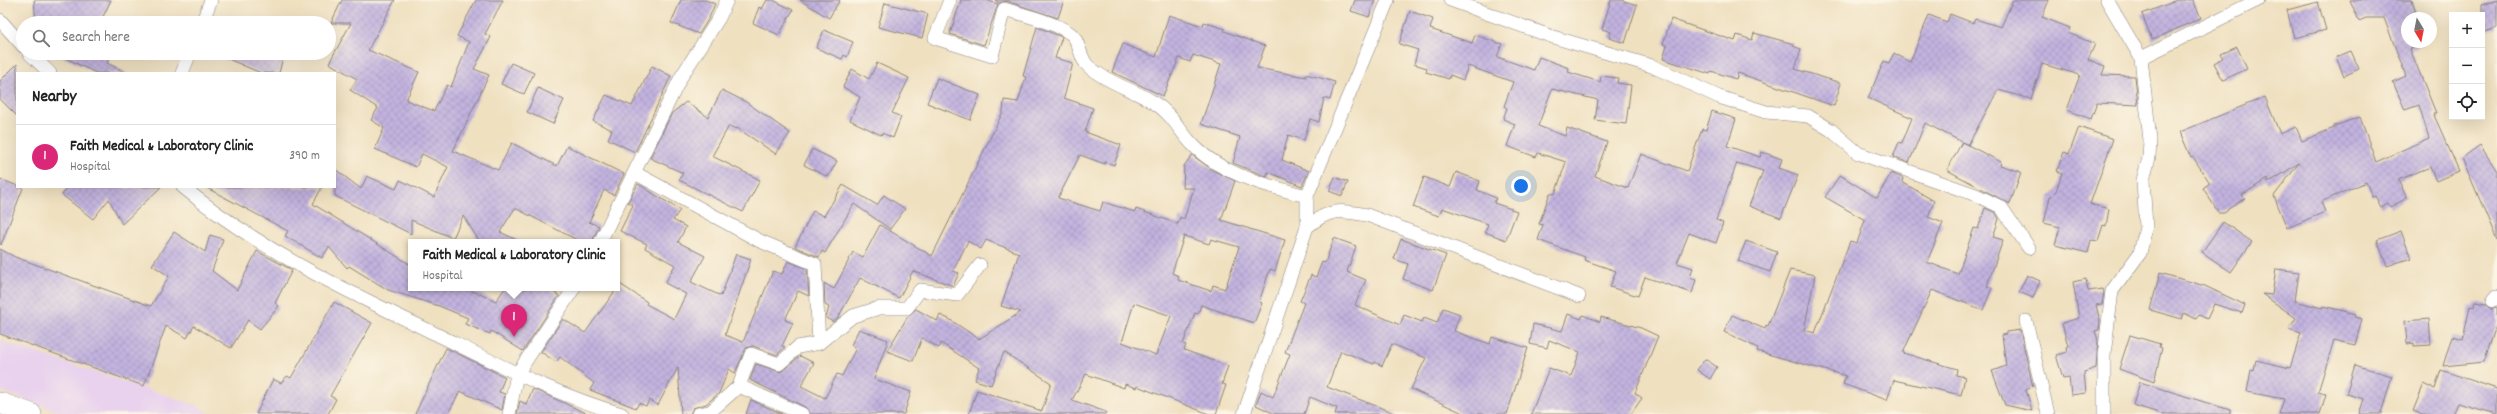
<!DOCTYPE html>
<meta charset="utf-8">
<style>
body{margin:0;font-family:Dekko,sans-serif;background:#f2f2f2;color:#222}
.controls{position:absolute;right:12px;top:12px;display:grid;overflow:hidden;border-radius:0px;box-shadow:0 4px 16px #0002}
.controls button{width:36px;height:36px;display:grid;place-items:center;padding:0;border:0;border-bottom:1px solid #e0e0e0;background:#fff;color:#222;font:20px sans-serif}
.compass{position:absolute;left:2401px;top:12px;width:36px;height:36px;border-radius:50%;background:#fff;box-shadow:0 4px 16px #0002;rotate:170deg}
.you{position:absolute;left:1521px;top:186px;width:14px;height:14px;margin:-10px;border:3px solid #fff;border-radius:50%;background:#1a73e8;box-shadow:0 0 0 6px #1a73e833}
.badge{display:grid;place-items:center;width:26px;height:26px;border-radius:50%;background:#db2777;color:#fff;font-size:13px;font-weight:700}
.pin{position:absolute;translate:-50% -33px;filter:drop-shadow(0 1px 2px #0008)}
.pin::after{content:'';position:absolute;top:21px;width:14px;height:12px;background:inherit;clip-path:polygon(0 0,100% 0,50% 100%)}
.popup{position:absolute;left:408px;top:239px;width:212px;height:52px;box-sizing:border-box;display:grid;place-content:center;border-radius:0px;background:#fff;filter:drop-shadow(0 1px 3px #0005);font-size:13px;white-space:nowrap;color:#767676}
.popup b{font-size:15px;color:#222}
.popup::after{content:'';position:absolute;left:50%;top:100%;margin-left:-8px;border:8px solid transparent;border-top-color:#fff}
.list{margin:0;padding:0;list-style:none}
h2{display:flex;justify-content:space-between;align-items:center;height:52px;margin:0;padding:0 16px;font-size:17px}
h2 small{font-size:13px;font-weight:400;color:#767676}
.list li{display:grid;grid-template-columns:26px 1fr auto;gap:12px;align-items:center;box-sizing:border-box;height:64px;padding:0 16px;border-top:1px solid #e0e0e0}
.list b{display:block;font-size:15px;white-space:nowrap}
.list p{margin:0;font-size:13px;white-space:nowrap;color:#767676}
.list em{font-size:13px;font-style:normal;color:#767676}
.icon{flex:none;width:22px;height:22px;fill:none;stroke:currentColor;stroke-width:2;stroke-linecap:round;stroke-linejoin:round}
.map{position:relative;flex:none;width:2497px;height:414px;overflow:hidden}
.search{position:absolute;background:#fff;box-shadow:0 4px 16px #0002;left:16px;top:16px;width:320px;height:44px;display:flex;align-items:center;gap:10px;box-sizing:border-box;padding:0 14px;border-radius:22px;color:#767676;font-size:15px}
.panel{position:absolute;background:#fff;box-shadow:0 4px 16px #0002;left:16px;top:72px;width:320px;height:116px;border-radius:0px}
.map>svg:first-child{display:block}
.built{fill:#e8d2ee}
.building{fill:url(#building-cross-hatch);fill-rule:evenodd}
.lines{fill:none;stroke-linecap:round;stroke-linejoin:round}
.street-casing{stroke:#88817e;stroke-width:14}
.primary-casing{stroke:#88817e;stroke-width:22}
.street{stroke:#fff;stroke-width:13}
.primary{stroke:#fff;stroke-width:21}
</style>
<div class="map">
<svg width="2497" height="414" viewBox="0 0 2497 414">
<defs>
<pattern id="building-cross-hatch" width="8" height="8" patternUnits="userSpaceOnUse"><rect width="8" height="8" fill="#c2b3df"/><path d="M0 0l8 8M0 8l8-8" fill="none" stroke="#a69ac0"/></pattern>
</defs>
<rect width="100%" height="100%" fill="#fcf5e5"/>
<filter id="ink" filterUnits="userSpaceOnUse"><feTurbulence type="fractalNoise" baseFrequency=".025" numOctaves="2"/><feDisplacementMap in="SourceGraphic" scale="8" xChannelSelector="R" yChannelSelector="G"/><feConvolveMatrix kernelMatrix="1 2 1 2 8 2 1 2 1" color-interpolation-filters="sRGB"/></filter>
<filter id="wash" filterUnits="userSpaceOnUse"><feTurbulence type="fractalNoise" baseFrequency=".012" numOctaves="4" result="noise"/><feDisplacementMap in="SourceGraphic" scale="16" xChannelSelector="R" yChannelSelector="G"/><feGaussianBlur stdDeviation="0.9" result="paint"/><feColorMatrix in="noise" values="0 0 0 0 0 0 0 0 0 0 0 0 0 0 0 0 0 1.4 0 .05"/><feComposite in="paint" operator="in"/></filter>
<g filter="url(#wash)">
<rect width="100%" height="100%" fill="#efe0c0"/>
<!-- built -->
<path class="built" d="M0 341 196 405 211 414H66L0 391Z"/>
<g id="blocks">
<!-- building -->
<g class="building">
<path d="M34 0H111L100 23H36Z"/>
<path d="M342 0H395L368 50 419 72 406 100 434 111 447 85 451 87 469 42 457 36 476 0H503L485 34 491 37 474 69 489 75 453 151 498 170 512 143 557 166 567 146 624 174 614 195 604 190 589 222 599 226 592 242H581L515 208 500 232 521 242H480L463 216 453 238 411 220V234L335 196V169L361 189 367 176 396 189 400 180 434 197 448 167 422 154 416 167 375 149 384 128 371 120 378 108 350 90 357 79 329 63 351 23H331Z"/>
<path d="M681 0H706L715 4 709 18 699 34 671 23Z"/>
<path d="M767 0H773L793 10 779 35 753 23 759 7 762 9Z"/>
<path d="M800 0H840L829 18Z"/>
<path d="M961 0H986L998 4 984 45 950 34Z"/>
<path d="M995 0H1064L1058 18 1006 1 999 3Z"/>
<path d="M1355 0H1375L1369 17 1351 11Z"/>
<path d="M1611 0H1621L1637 5 1625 43 1609 38 1611 32 1602 29Z"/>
<path d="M2013 0H2049L2042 17 2070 28 2068 33 2095 44 2088 60 2105 66 2102 75 2135 76 2138 105 2097 103 2091 119 2067 110 2080 75 2042 64 2031 99 1998 90 1968 145 1925 123 1909 163 1893 157 1899 142 1902 143 1912 118 1868 98 1884 61 1889 63 1894 53 1910 62 1929 15 1947 22 1950 14 1973 23 1975 19 2001 27Z"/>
<path d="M2178 0H2193L2201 18 2152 40 2142 14Z"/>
<path d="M2350 0H2412L2418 18H2407V42H2427L2410 49 2436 113H2433L2459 171 2436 181 2430 167 2398 180 2407 198 2390 207 2388 203 2381 207 2375 196 2372 197 2366 182 2321 202 2325 212 2287 228 2274 196 2299 163 2268 183 2267 179 2242 195 2245 198 2224 212H2218L2203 188 2210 183 2193 157 2191 158 2180 132 2265 97 2280 134 2296 127 2302 141 2334 128V126L2360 117 2376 162 2429 138 2419 105 2405 110 2393 82 2406 76 2384 18H2366L2359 21Z"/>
<path d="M2497 0V28L2482 33V5Z"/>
<path d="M2318 2 2326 30 2294 38 2287 10Z"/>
<path d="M885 3 928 14 922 38 878 27Z"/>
<path d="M1410 11 1433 19 1430 29 1472 43 1475 35 1502 44 1497 57 1534 70 1539 57 1569 68 1568 72 1600 82 1601 76 1618 78 1617 83 1631 85 1626 124 1595 120 1598 100 1552 89 1538 126 1565 136 1567 128 1607 142 1595 176 1628 188 1641 154 1687 171 1702 129 1706 130 1712 111 1736 119 1727 146 1760 157 1762 152 1782 159 1779 168 1798 175 1781 218 1749 206 1763 171 1737 163 1716 220 1723 223 1716 243 1689 233 1677 263 1693 268 1690 278 1696 280 1692 293 1645 277 1638 296 1610 287 1616 271 1584 260 1585 257 1538 240 1543 225 1539 224 1550 193 1555 194 1566 162 1538 153 1536 157 1507 146 1515 124 1503 119 1507 108 1504 106 1513 82 1468 66 1463 80 1450 75 1449 79 1426 72 1427 68 1414 64 1418 50 1399 44Z"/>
<path d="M1169 15 1203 26 1204 22 1225 29 1224 31 1265 46 1257 68 1306 77V74L1335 82 1330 100 1324 98 1319 122 1310 119 1304 140 1288 135 1282 160 1309 171 1302 186 1268 172 1267 177 1233 163 1240 137 1201 124 1221 64 1193 55 1190 62 1179 58 1163 96 1112 72 1123 44 1156 57Z"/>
<path d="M1671 19 1735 41 1737 35 1752 40 1754 33 1794 44 1793 46 1801 49 1795 69 1841 83 1834 106 1738 73 1736 79 1711 71 1710 74 1663 59 1667 46 1663 44Z"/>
<path d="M1037 27 1062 37 1055 58 1073 63 1064 98 1093 108 1085 132 1121 145 1114 165 1105 162V164L1080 155 1058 198 1100 211 1103 202 1135 212 1136 209 1178 224 1180 217 1184 219 1194 188H1183L1184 166 1192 155 1214 171 1235 181 1221 220 1285 240 1275 271 1270 269 1259 302 1262 303 1254 323 1201 305 1198 314 1195 313 1183 344 1186 345 1184 350 1228 366 1222 384 1226 385 1216 414H1209L1137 386 1136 388 1125 384 1124 388 1086 374 1072 400 1106 412 1105 414H969L977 390 1042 411 1051 383 1004 352 991 385 975 380 979 368 941 343 939 348 922 338 913 361 887 351 908 316 916 309 937 321 940 315 949 319 979 339 1021 312 1001 306 1019 253 986 240 981 249 968 241 953 271 959 273 953 286 913 271 899 298 860 278 838 318 833 322 826 318 829 307 825 305 824 283 834 289 853 252 863 257 880 225 932 256 1003 112 1004 100 1018 102 1026 77 1023 76ZM1184 236 1209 244 1211 239 1239 247 1225 289 1213 285 1211 291 1178 280 1179 276 1172 273ZM1134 303 1171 316 1156 355 1122 342Z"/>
<path d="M824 30 853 42 847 57 844 55 842 59 816 48Z"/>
<path d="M2237 47 2247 69 2223 80 2214 63 2223 58 2221 54Z"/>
<path d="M2351 51 2359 69 2344 76 2336 57Z"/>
<path d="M55 53H112L107 63 127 73H96Z"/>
<path d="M214 53H284L279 73H261Z"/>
<path d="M511 63 534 73 524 94 501 84Z"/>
<path d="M877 63 909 78 892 113 901 117 893 138 882 133 881 135 850 120 860 97 843 87 852 69 869 79Z"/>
<path d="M17 64V116L0 99V81Z"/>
<path d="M652 66 671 76 635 152 608 139 612 130 593 121 606 95 632 106Z"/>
<path d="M937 78 980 95 970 120 927 103Z"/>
<path d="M538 88 564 100 553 124 527 112Z"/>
<path d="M722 90 746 102 790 133 776 154 737 128 736 129 729 126 712 156 760 180 743 212 679 180 683 173 650 158 672 113 686 102 708 117Z"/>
<path d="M2079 127 2113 139 2090 204 2109 209 2106 226 2103 225 2098 241 2091 240 2088 253 2055 245 2060 227 2044 223 2050 197 2056 191 2062 173 2057 171 2064 152 2069 154Z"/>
<path d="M1962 142 2001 162 2000 165 2021 172 2010 204 1947 170Z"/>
<path d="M2480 145 2497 171V240L2462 158Z"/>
<path d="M812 149 837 161 828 177 804 165Z"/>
<path d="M1456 172 1480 181 1477 190 1496 198 1494 203 1517 211 1506 240 1485 232 1488 224 1442 208 1439 216 1413 207 1424 177 1450 187Z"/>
<path d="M1891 173 1903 178 1902 182 1934 201 1928 217 1943 223 1927 262 1958 274 1974 228 1978 229 1985 208 1996 213 1999 219 1993 237 2003 240 1987 286 1992 288 1983 310 1932 290 1903 353 1957 369 1956 375 1965 377 1961 395 1894 380 1887 400 1843 384 1846 376 1757 351 1758 348 1724 332 1732 315 1765 329 1766 325 1768 326 1790 270 1815 275 1804 330 1815 333 1850 241 1857 243 1865 220 1825 197 1840 175 1877 198Z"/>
<path d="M1335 177 1348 182 1342 196 1329 191Z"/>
<path d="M0 179 23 188 1 245 0 244Z"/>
<path d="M638 184 680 210 673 220 686 227 678 242 705 256 691 282 721 296 736 254 751 259 725 335 743 342 773 271 782 274 788 261 807 269 809 296 798 291 785 320 793 323 782 346 785 347 777 355 753 346 746 348 735 373 729 369 719 393 706 404 693 408 690 414H681L678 367 658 405 649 400 646 406 639 403 636 408 590 390 594 383 560 357 556 362 541 352 563 319 585 333 620 284 647 302 646 304 674 319 686 294 665 283 675 265 645 248 647 244 620 231 633 205 628 202Z"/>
<path d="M843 185 877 205 884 195 905 209 890 229 854 204 825 253 822 251 819 257 795 247 813 211 824 216Z"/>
<path d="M68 187H161L122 224 109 199 93 219 62 195Z"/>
<path d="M205 187H322L313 204 411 265V288H465L496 301 505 288H548L559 296 523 351 491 331 490 334 465 324 468 318 439 306 388 290 349 266 347 268 329 247 322 258 285 236 288 231Z"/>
<path d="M2223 222 2252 242 2231 272 2202 252Z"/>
<path d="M2401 231 2411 258 2387 266 2377 240Z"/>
<path d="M174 232 205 252 210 235 223 239 212 271 237 290 257 251 292 270 275 303 279 306 260 329 248 320 231 348 194 326 187 338 166 326 144 386 0 334V249L15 257 151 306 169 276 152 265Z"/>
<path d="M1334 238 1356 246 1347 272 1366 280 1355 305 1400 325 1404 315 1422 322 1424 318 1437 323 1443 308 1460 314 1454 331 1490 344 1492 337 1528 348 1507 414H1465L1411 389 1426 358 1392 344 1382 366 1375 362 1374 364 1341 351 1327 387 1397 414H1335L1337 408 1310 397 1304 414H1275L1256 405 1261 391 1273 397 1290 354 1285 352 1304 303 1300 301 1311 275 1316 277 1322 262 1325 263Z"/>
<path d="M1401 239 1446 255 1433 290 1403 279 1408 264 1394 259Z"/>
<path d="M1746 241 1777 252 1770 272 1738 261Z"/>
<path d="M2276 269 2299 272 2295 301 2322 308 2323 306 2356 314 2355 317 2362 319 2355 345 2334 340 2318 392 2326 394 2320 414H2279L2284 399 2247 392 2251 370 2254 371 2256 360 2290 368 2301 333 2289 329 2296 318 2262 294 2272 295Z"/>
<path d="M2160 273 2205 286 2245 305 2242 313 2214 304 2207 319 2199 315 2196 319 2184 313 2182 319 2150 310Z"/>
<path d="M2027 275 2040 281 2033 298 2019 292Z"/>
<path d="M2086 279 2088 291 2103 289 2104 292 2102 304 2096 305 2100 321 2099 330 2095 331 2098 340 2096 368 2084 372 2086 393 2071 395 2069 377 2063 378 2056 355 2067 352 2066 347 2068 346 2062 323 2079 318 2073 282Z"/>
<path d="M334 302 372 323 330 396 336 399 328 414H256L273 379 281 383 287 376 291 378Z"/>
<path d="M2475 302 2486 304 2491 309 2497 308V323L2484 362 2443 366 2452 336 2463 339 2470 306 2474 307Z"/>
<path d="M1568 314 1581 319 1583 315 1600 322 1601 317 1641 328 1658 336 1635 393 1642 398 1631 414H1531L1549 368 1571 376 1580 352 1549 340 1547 348 1530 344 1533 324 1562 331Z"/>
<path d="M2429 319 2431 345 2414 346V343L2407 344 2405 321Z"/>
<path d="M859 329 888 340 874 379 911 392 904 414H810L805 407 750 380 756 364 781 372 800 356 814 363 801 386 825 398 837 374 842 376 856 348 851 345Z"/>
<path d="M2020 330 2033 387 2026 390 2032 411 2005 405 1992 371 2006 366 2002 335 2006 334V332Z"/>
<path d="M2130 335 2160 344 2159 347 2162 348 2154 382 2119 369Z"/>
<path d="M446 348 505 377 499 392 505 394 502 410 460 391 448 414H415Z"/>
<path d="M1705 359 1717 367 1710 379 1697 370Z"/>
<path d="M2355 365 2392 376 2381 414H2359L2364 399 2346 394Z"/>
<path d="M2441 370 2497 389V414L2457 403 2452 414H2421L2413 411 2424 384 2435 389Z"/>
<path d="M2140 382 2230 410V414H2162L2133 405Z"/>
<path d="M533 389 564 403 588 414H517L520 401 526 404Z"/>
<path d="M751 400 782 414H746Z"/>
</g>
</g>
</g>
<g filter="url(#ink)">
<use href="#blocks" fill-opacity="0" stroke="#88817e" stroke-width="1"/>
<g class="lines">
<!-- street casing -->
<g class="street-casing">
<g id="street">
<path d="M950 0 935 38 992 56 1004 9C1020 14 1064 24 1074 37 1080 46 1081 61 1089 67 1108 83 1132 89 1153 102 1173 114 1179 131 1194 146 1221 174 1271 187 1307 196"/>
<path d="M1450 0 1553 37 1652 66 1719 97 1766 112 1808 116 1831 130 1858 153 1976 195 2001 207 2029 248"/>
<path d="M0 20 23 46"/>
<path d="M202 23 211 0"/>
<path d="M29 53 50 73"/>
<path d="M2141 58 2258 0"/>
<path d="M182 73 190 53"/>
<path d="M635 173 760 241 815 264 819 343"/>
<path d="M183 187C259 250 347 291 436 334 495 363 558 396 622 414"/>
<path d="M1307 227V196L1388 0"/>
<path d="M600 242 681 77 719 18 727 0"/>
<path d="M2493 301 2497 296"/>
<path d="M2026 321 2048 414"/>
<path d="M739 386 751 354 779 364 798 347 819 343 853 316 879 308H907L920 290 957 295 980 265"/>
<path d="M509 414 517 374 574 288"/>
<path d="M698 414 710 412 739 386 802 414"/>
<path d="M1244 414 1307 227C1330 208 1339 210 1367 215L1579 296"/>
<path d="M2104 414V355L2112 291 2140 253 2146 227 2143 180 2149 158 2150 140 2141 58 2107 0"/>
</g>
</g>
<!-- primary casing -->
<g class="primary-casing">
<path id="primary" d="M0 403 31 414"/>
</g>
<!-- street -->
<use href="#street" class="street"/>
<!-- primary -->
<use href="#primary" class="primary"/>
</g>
</g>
</svg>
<div class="controls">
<button>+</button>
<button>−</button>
<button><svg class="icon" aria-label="locate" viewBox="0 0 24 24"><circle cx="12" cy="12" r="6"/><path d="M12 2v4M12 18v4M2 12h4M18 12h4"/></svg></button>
</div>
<svg class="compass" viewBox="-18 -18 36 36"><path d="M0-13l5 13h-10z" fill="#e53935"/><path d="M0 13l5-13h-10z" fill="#767676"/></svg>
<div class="you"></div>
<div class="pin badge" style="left:514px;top:337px">1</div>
<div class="popup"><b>Faith Medical &amp; Laboratory Clinic</b>Hospital</div>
<div class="search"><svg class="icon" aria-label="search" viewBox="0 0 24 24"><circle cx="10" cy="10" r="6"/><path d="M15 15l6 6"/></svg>Search here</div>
<section class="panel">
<h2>Nearby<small></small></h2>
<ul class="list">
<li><span class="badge">1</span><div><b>Faith Medical &amp; Laboratory Clinic</b><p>Hospital</p></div><em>390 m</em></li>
</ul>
</section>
</div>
